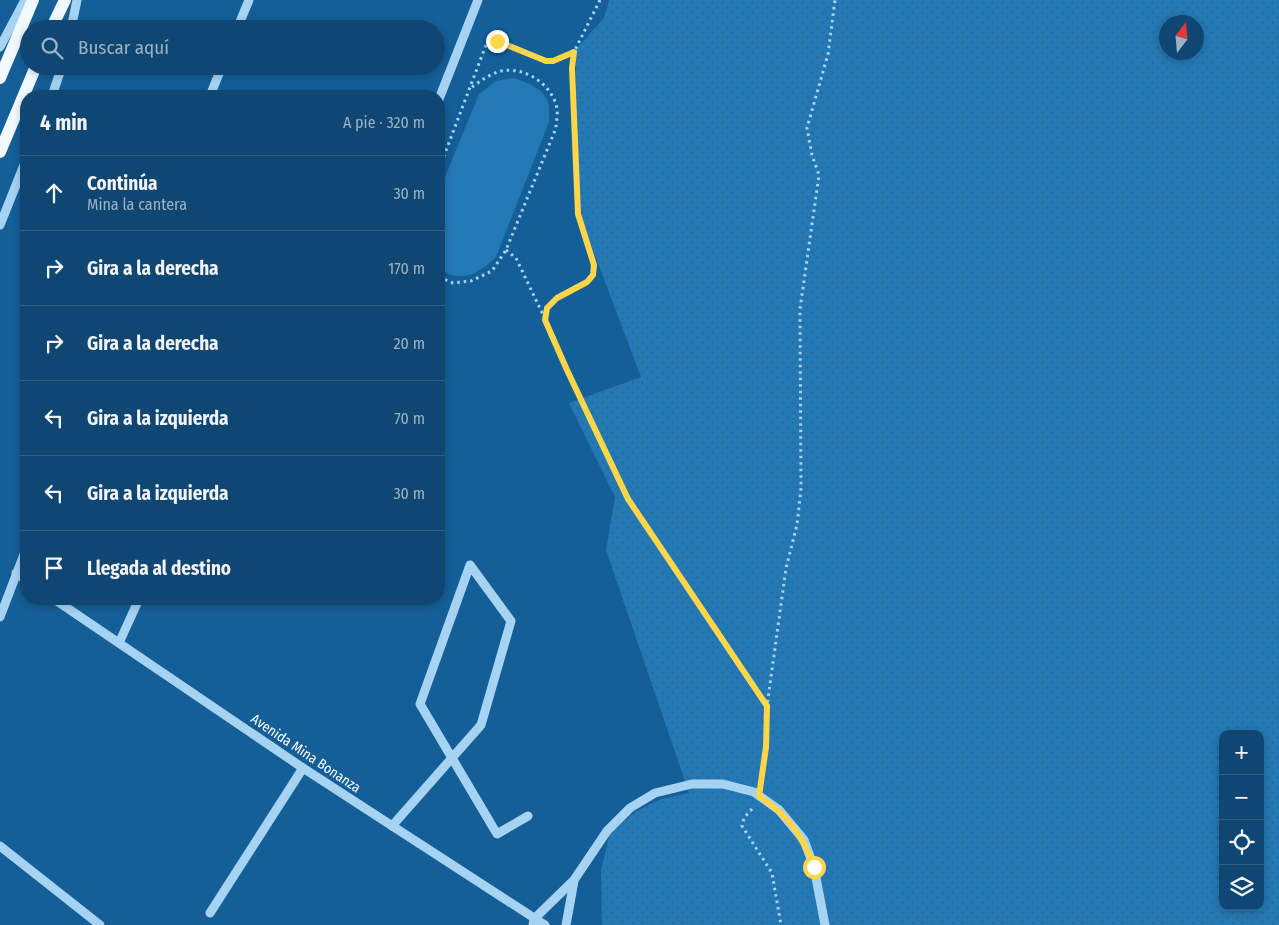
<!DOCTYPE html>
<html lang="es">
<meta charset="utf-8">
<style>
body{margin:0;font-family:"Fira Sans Condensed",sans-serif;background:#184e77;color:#f1f3f6}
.controls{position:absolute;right:15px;bottom:15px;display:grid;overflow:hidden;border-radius:10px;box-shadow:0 2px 8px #0003}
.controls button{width:45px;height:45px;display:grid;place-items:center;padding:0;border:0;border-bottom:1px solid #2f5f84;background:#0f4772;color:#f1f3f6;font:25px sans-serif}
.compass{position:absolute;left:1159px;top:15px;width:45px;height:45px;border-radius:50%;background:#0f4772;box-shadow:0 2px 8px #0003;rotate:16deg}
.stop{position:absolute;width:15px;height:15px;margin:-11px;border:4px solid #ffd54a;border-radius:50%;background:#fff}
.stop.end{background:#ffd54a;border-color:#fff;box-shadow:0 1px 5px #0008}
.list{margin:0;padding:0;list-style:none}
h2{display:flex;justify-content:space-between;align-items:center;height:65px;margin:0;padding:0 20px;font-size:21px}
h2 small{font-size:16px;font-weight:400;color:#9bb2c4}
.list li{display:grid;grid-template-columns:32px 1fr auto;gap:15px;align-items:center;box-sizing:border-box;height:75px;padding:0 20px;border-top:1px solid #2f5f84}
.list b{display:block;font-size:19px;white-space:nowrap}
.list p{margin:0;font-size:16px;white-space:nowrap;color:#9bb2c4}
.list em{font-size:16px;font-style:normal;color:#9bb2c4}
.icon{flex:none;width:28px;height:28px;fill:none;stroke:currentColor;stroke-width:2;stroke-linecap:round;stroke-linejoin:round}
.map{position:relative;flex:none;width:1279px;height:925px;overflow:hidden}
.search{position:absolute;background:#0f4772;box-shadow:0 2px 8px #0003;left:20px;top:20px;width:425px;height:55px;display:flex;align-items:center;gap:12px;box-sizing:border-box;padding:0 18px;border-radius:28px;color:#9bb2c4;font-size:19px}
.panel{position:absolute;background:#0f4772;box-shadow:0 2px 8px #0003;left:20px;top:90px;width:425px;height:515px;border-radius:20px}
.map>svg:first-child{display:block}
.grass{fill:url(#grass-dots);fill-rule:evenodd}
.pitch{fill:#2379b5}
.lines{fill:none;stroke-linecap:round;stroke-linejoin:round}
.path{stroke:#a7d3f3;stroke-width:3;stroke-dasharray:2.5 4;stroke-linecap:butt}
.minor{stroke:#a7d3f3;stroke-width:9}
.major{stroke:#f2f9ff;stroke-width:12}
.route{stroke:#ffd54a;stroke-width:6}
.labels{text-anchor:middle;stroke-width:4;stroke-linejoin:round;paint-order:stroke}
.street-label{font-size:14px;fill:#fff;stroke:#145f98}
</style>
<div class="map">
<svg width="1279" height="925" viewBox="0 0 1279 925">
<defs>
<pattern id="grass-dots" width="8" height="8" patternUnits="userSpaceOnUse" patternTransform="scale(1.25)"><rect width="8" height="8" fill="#2379b5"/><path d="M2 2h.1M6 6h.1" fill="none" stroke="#386280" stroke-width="1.8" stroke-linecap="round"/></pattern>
</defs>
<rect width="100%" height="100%" fill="#145f98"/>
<!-- grass -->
<path class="grass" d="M609 0H1279V925H602L601 870 610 833 635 812 661 799 689 793 606 550 615 497 569 403 641 377 576 205V49L604 18ZM1166 22H1196V52H1166ZM1223 734H1260V906H1223Z"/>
<!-- pitch -->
<path class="pitch" d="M512 78C525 81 543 88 548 102 550 108 549 116 549 122L496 257C478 274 462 284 439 269V192L479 94 496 81Z"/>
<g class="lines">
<!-- path -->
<g class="path">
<path d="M600 0 574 52 572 68 578 214 594 265 593 275 587 282 557 298 547 308 545 319 567 371 628 499 767 705"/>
<path d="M439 169 486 45 490 42 497 41 546 61H553L574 52"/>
<path d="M506 250 516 258 545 319"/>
<path d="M439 277 453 283 471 281 492 271 506 250 556 128C556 122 558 115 557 109 553 85 525 66 501 71 490 74 480 81 471 88"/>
<path d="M762 780 766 747 767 706 786 568 797 525 801 488 800 309 819 175 812 155 807 128 828 54 835 0"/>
<path d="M752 809 744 818 742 826 772 873 781 925"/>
</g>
<!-- minor -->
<g class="minor">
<path d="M71 29 77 0"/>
<path d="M237 29 249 0"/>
<path d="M0 47 25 0"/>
<path d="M52 96 62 66"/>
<path d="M210 96 222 66"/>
<path d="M439 99 478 0"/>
<path d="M0 225 26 160"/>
<path d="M16 573 26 580"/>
<path d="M54 599 303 768 545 925"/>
<path d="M0 617 26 549"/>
<path d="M119 643 139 599"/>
<path d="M392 826 481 725 511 621 470 565 420 704 497 834 528 816"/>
<path d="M0 846 100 925"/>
<path d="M210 913 303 768"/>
<path d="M533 925 534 919 574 880 607 831 630 808 655 793 692 784H723L754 792 779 810 804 840 814 867 825 925"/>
<path d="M566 925 574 881"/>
</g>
<!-- major -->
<g class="major">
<path d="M51 29 65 0"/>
<path d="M0 78 33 0"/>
<path d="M0 152 36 66"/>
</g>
</g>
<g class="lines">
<!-- route -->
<path class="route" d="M497 41 546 61H553L574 52 572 68 578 214 594 265 593 275 587 282 557 298 547 308 545 320 567 370 628 499 767 706 766 747 759 796C789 817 801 833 814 867"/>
</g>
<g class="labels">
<!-- street labels -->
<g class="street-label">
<text transform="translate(306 753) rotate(34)" y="5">Avenida Mina Bonanza</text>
</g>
</g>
</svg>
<div class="controls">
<button>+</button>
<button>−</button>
<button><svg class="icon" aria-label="locate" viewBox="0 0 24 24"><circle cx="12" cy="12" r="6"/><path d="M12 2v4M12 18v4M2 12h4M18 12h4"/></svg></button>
<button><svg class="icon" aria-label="layers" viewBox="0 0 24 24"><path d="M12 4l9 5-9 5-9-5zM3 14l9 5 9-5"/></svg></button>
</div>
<svg class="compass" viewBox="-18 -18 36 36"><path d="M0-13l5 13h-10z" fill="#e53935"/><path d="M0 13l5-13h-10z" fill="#9bb2c4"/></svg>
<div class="stop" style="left:814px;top:867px"></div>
<div class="stop end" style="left:497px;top:41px"></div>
<div class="search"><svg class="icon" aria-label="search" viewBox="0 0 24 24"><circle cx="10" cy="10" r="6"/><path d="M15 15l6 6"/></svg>Buscar aquí</div>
<section class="panel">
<h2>4 min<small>A pie · 320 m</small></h2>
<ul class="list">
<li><svg class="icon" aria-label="ahead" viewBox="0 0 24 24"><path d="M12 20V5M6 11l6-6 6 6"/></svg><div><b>Continúa</b><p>Mina la cantera</p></div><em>30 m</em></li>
<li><svg class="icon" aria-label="right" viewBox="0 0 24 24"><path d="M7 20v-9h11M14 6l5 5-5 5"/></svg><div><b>Gira a la derecha</b></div><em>170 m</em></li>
<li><svg class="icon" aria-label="right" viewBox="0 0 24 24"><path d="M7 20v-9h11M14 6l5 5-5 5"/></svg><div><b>Gira a la derecha</b></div><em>20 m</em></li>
<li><svg class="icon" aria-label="left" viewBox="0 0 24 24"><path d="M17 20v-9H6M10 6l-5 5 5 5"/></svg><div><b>Gira a la izquierda</b></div><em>70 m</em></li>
<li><svg class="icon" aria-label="left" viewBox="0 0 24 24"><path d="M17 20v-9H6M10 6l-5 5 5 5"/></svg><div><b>Gira a la izquierda</b></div><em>30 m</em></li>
<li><svg class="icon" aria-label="arrive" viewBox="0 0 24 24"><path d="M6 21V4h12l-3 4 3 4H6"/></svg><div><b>Llegada al destino</b></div></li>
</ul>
</section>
</div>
